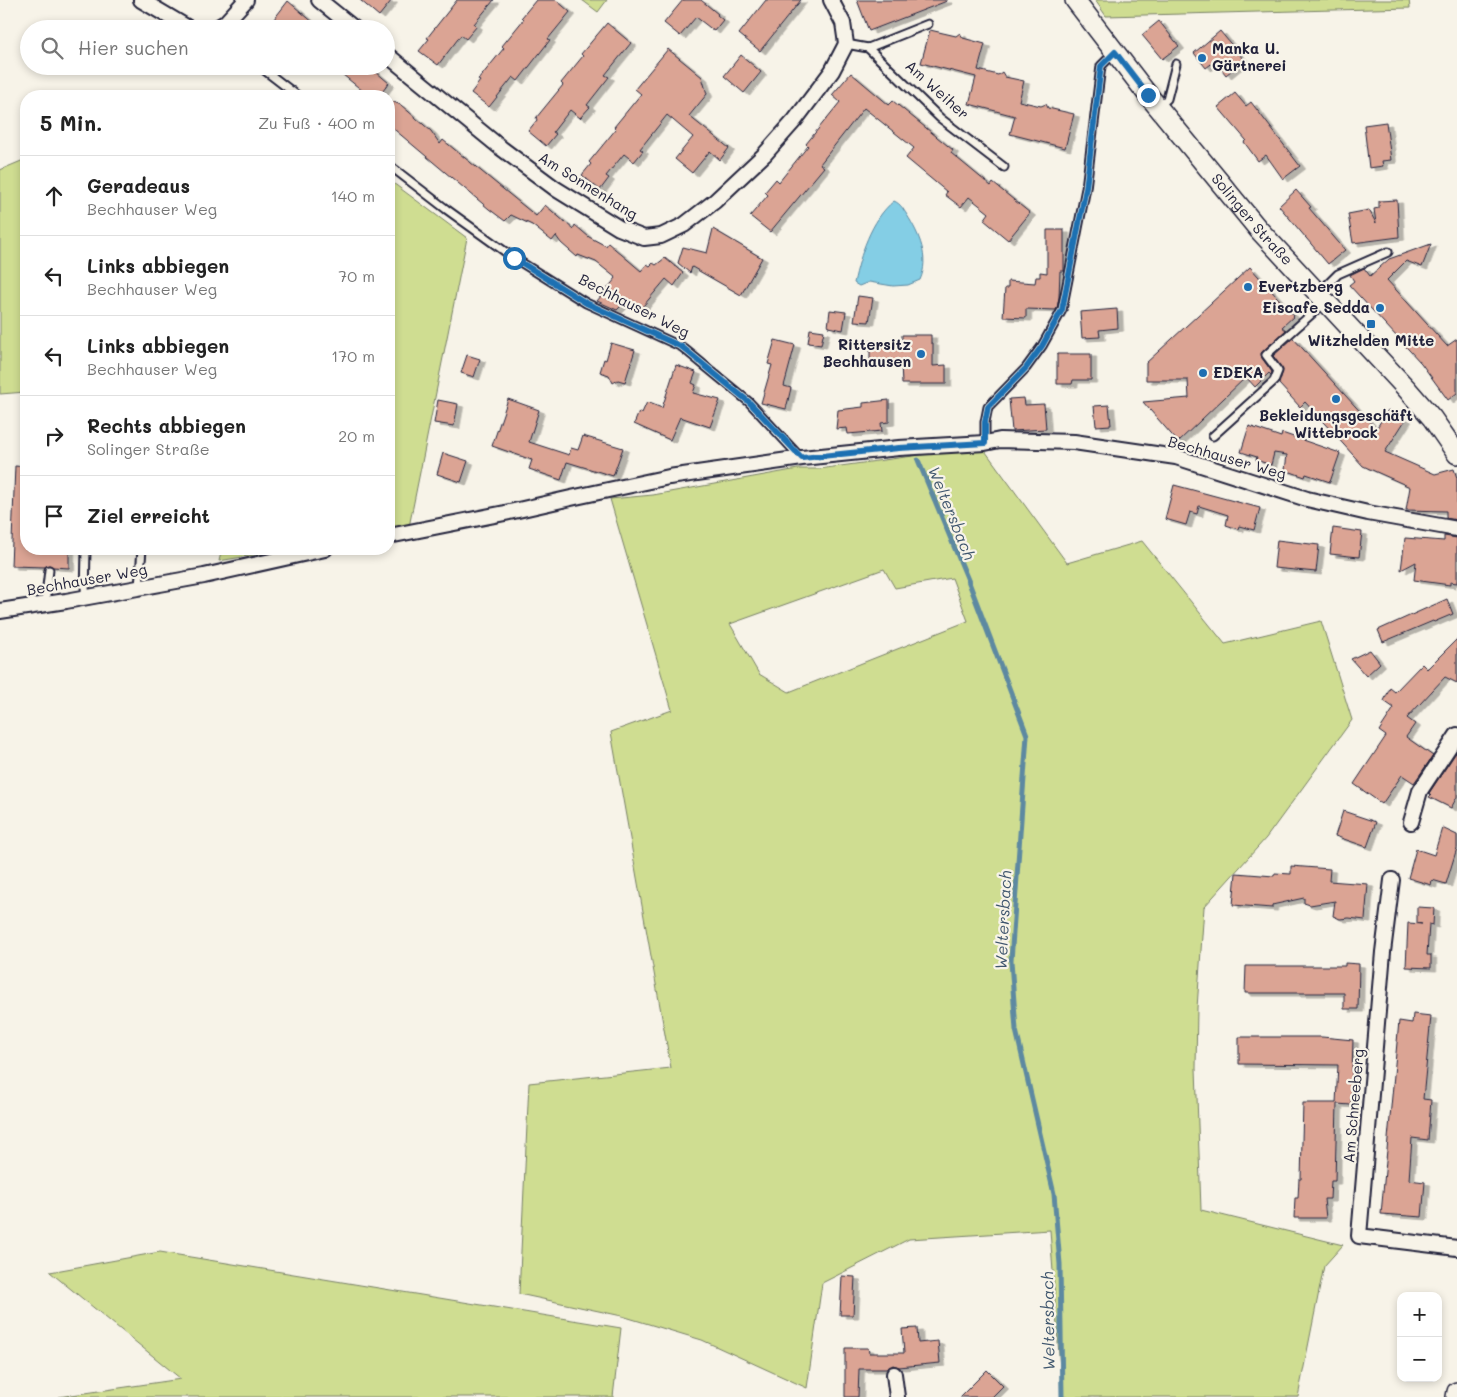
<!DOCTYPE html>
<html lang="de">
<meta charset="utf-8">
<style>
body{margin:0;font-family:Mali,sans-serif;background:#f2f2f2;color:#222}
.controls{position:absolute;right:15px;bottom:15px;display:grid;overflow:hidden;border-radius:10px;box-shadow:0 2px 8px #0003}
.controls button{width:45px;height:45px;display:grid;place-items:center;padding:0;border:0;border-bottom:1px solid #e0e0e0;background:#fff;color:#222;font:25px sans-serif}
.stop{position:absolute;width:15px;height:15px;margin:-11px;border:4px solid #1f6fb2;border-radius:50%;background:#fff}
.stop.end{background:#1f6fb2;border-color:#fff;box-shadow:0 1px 5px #0008}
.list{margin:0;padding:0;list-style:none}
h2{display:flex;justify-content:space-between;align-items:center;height:65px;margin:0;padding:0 20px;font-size:21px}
h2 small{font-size:16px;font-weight:400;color:#767676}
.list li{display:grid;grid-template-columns:32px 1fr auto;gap:15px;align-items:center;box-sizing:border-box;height:80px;padding:0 20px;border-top:1px solid #e0e0e0}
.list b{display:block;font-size:19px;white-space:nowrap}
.list p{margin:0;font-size:16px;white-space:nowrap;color:#767676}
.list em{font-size:16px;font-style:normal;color:#767676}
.icon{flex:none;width:28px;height:28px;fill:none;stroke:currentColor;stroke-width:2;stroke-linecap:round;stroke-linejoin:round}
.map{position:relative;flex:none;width:1457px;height:1397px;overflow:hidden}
.search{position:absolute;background:#fff;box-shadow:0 2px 8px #0003;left:20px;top:20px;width:375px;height:55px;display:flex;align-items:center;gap:12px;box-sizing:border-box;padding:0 18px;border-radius:28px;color:#767676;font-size:19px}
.panel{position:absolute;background:#fff;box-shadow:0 2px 8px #0003;left:20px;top:90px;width:375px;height:465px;border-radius:20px}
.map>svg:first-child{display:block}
.green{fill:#cfdd91;stroke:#788066;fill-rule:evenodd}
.water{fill:#84cee5;stroke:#5d89a1}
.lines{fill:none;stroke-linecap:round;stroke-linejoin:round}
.stream{stroke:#5d89a1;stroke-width:5}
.building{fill:#dba494;stroke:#22223b;filter:url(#shadow)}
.service-casing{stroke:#22223b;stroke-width:11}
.minor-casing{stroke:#22223b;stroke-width:18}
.secondary-casing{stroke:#22223b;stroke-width:22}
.service{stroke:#f7f3e8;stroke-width:7}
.minor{stroke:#f7f3e8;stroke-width:14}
.secondary{stroke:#f7f3e8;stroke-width:19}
.route{stroke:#1f6fb2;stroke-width:6}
.poi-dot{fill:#1f6fb2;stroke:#f7f3e8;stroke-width:2}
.labels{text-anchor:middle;stroke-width:4.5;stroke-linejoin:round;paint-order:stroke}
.poi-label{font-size:15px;font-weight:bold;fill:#22223b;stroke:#f7f3e8;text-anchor:start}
.street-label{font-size:15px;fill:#22223b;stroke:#f7f3e8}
.water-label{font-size:16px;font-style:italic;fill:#3f566e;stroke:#f7f3e8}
</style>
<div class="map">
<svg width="1457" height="1397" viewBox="0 0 1457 1397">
<defs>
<filter id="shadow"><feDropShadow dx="5.5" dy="3" stdDeviation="0" flood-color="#0004"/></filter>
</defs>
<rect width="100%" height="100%" fill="#f7f3e8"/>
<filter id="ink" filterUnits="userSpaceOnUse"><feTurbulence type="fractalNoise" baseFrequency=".02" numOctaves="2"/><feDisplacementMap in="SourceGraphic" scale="10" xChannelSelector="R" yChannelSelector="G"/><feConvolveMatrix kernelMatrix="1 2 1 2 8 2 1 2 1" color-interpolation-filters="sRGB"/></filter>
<g filter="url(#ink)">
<!-- green -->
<g class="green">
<path d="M582 0H607L598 12Z"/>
<path d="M1095 0H1409L1410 8 1106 16Z"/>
<path d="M26 159V392L0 394V170Z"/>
<path d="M389 180 467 238 409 527 389 531Z"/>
<path d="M983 448 1067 563 1142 541 1225 644 1321 621 1352 720 1266 838 1204 907 1197 1008 1196 1068 1201 1210 1343 1245 1324 1266 1298 1397H1062L1050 1230 909 1239 822 1283 807 1388 702 1340 622 1316 519 1294 529 1083 671 1068 611 732 672 710 610 499 653 495 798 469H819L956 450ZM884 569 895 588 952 578 968 621 789 692 759 674 730 624Z"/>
<path d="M222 549H288L219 561Z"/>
<path d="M160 1252 621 1328 613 1397H58L181 1379 50 1272Z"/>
</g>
<!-- water -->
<path class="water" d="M894 201C901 204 903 209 907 215 919 234 930 258 920 280L908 285 893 286 869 282 859 286 854 283C860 256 871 219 894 201Z"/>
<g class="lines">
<!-- stream -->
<path class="stream" d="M918 460 968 580 1027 735 1011 961 1016 1030 1054 1194 1060 1264 1062 1397"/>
</g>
<!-- building -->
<g class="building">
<path d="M360 0H392L379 16Z"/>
<path d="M457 0H494L474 24 477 26 466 39 461 35 438 65 419 51 429 39 427 38Z"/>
<path d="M536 0H556L570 12 548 39 550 40 518 81 513 77 489 107 471 93 480 81 478 80 504 48 502 46 524 19 522 17Z"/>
<path d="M683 0H701L718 14 717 15 723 20 714 31 696 17 680 36 664 23Z"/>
<path d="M766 0H801L760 51 739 34Z"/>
<path d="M857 0H947V1L869 31Z"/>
<path d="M288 1 321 29H286L274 19Z"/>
<path d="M1159 21 1179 46 1162 59 1142 35Z"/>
<path d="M607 23 631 43 605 75 609 77 587 105 590 107 580 118 570 110 553 132 556 134 546 146 528 131 537 120 536 118 563 85 561 83 583 56 581 54Z"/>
<path d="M930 30 956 36 960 33 963 38 985 44 978 70 998 75 1002 72 1005 77 1024 81 1019 101 1041 106 1046 104 1048 108 1074 114 1065 148 1010 134 1015 116 969 104 976 77 921 63Z"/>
<path d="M1220 31 1244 60 1226 75 1215 61 1206 68 1194 53Z"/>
<path d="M668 49 702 77 707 94 689 116 729 148 720 160 710 151 692 173 675 159 693 137 667 115 640 149 643 151 634 162 624 154 606 176 609 178 600 190 582 175 591 164 589 162 616 129 614 127 641 94 635 89Z"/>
<path d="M741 55 761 72 744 93 724 76Z"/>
<path d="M332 66H369L389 83 379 96H369Z"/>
<path d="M851 73 889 105 893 101 953 150 951 153 991 186 993 183 1030 213 1008 240 984 220 989 213 969 197 961 207 945 195 947 192 906 158 914 148 864 108 820 164 824 167 770 232 750 216 768 195 765 192 776 179 779 182 808 146 806 144 840 102 832 95Z"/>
<path d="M1235 93 1246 106 1251 102 1300 166 1283 179 1266 155 1258 161 1244 142 1246 140 1218 107Z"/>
<path d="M389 100 401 105 431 131 440 144 443 140 536 216 545 205 573 229 575 225 589 237 606 246 608 243 641 271 647 264 650 266 653 263 656 265 665 258 683 273 674 286 666 279 638 312 629 304 628 307 624 303 617 310 597 301 616 278 596 262 578 255 577 257 561 243 556 236 552 241 532 225 511 215 505 221 489 209 389 125Z"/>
<path d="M1386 122 1391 160 1382 161 1383 166 1369 168 1364 125Z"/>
<path d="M1296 190 1311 207 1309 208 1345 250 1328 264 1279 206Z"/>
<path d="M1397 200 1399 237 1353 243 1348 214 1369 210 1376 223 1374 209 1379 208V201Z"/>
<path d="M713 229 762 258 741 295 692 267 690 273 678 263 683 247 707 253Z"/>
<path d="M1047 230H1064V271H1060L1059 297 1057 308 1056 310 1026 309V318L1003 317 1005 288H1008V281L1035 283 1036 277H1040V272L1047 273Z"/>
<path d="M1431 244 1422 267 1406 261 1387 280 1447 346 1457 339V393L1448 400 1421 363 1349 285 1354 281 1350 275 1364 268 1370 276 1389 259Z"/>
<path d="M1250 267 1294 316 1282 327 1286 330 1261 353 1262 358 1272 372 1271 375 1269 373 1255 387 1246 377 1178 442 1143 402 1189 398 1188 380H1146V363Z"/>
<path d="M858 296 873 298 869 322 854 321Z"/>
<path d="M1117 309 1118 328 1099 330 1100 337 1082 338 1080 312Z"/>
<path d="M830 310 846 312 843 330 828 327Z"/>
<path d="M810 329 824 331 821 345 808 343Z"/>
<path d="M902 335H931V343H933V366L946 365V384H902L901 363H870V341L902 342Z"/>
<path d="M1293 338 1376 429 1388 410 1406 419 1385 452 1435 474 1454 469 1457 478V520L1446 518V511L1406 510 1410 487 1363 466 1305 402 1300 407 1279 384 1283 370 1273 356Z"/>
<path d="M775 340 795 345 784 386 791 388 786 409 761 403 772 365 768 364Z"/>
<path d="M611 343 635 350 625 382 618 380 613 383 609 375 600 372 604 359 606 360Z"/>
<path d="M1057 354H1091V380H1073L1072 384H1057Z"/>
<path d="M467 355 480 359 474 377 461 373Z"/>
<path d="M676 365 696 372 692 383 696 385 693 393 720 400 710 427 680 417 670 440 634 424 639 412 642 413 647 402 662 408Z"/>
<path d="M1024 398 1025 405 1044 404 1046 429 1012 431 1009 399Z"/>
<path d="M508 399 539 410 529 442 569 455 571 448 578 450 583 436 623 448 613 476 567 462 561 480 529 469 532 460 492 446Z"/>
<path d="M438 400 458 404 454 426 434 423Z"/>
<path d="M889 400V422L881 423 882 431 848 434 847 428 836 429 838 410 863 407V403Z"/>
<path d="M1109 405 1111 425 1096 426 1094 406Z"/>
<path d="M1249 426 1281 437 1282 433 1340 453 1330 482 1306 474 1305 477 1285 470 1287 455 1274 453 1271 465 1256 460 1257 457 1241 452Z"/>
<path d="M443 453 468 461 461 482 437 474Z"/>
<path d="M15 466 26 467V549H69V568L53 567 49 565 45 567 11 566Z"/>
<path d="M1174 485 1260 508 1254 530 1239 526 1238 529 1226 525 1228 515 1199 506 1197 514 1190 512 1186 525 1165 519Z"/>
<path d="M1333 528 1362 532 1359 557 1330 554Z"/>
<path d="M1444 536 1457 538V583L1450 582V585L1414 580 1416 562 1401 570 1405 538 1444 541Z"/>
<path d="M1277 540 1319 545 1316 572 1274 568Z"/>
<path d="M1447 599 1453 614 1434 622 1433 621 1383 642 1378 630Z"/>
<path d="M1457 639V683L1445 677 1407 718 1415 724 1406 737 1433 756 1414 783 1402 775 1382 804 1354 784 1386 736 1379 731 1394 708 1384 701 1390 688 1395 692 1422 664 1427 669Z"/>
<path d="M1370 650 1380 663 1366 676 1351 659Z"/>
<path d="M1457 751V797L1451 808 1429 797 1431 795 1429 793Z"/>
<path d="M1343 811 1376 822 1367 847 1335 836Z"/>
<path d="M1442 828 1457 835V848L1446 884 1432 880 1431 885 1408 878 1416 849 1434 855Z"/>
<path d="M1291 866 1330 869 1329 881 1368 884 1365 920 1349 918 1340 919 1333 916 1335 901 1310 905 1304 903V898L1272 905V908L1233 905 1236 873 1274 876 1275 873 1291 874Z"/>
<path d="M1417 907 1434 908 1433 925 1429 924 1427 955H1431V968L1406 967 1408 923 1422 924 1417 923Z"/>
<path d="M1345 963 1359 964 1358 1009H1344V993H1245L1246 966H1345Z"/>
<path d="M1413 1014 1431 1016 1423 1099 1431 1100 1428 1140 1412 1138 1409 1180 1425 1182 1422 1217 1381 1214 1399 1021 1412 1023Z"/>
<path d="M1239 1037H1322L1353 1040 1351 1105 1337 1104 1335 1181H1331L1330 1199H1324L1326 1218H1294L1295 1198H1298L1299 1179H1301L1303 1103H1336L1338 1065 1239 1064Z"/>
<path d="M842 1276 855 1277 853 1315H840Z"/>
<path d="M917 1328 918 1343 938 1341 940 1363 899 1367 893 1365 886 1369H859L858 1397H845V1348H868L869 1353H904L902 1329Z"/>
<path d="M987 1370 1003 1386 992 1397H960Z"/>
</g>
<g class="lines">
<!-- service casing -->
<g class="service-casing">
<g id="service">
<path d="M846 44 868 48 940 118 1004 167"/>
<path d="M868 48 928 24"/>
<path d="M259 66 298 96"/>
<path d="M1158 107 1167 99 1176 64"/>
<path d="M389 165 446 209 514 258 586 303 682 347 749 402 801 458"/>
<path d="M1320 292 1338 274 1388 252"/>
<path d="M1213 436 1274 381 1278 371 1266 355 1325 302"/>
<path d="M985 443V422L988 407 1026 368 1042 346 1062 310 1086 188 1101 66 1114 53"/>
<path d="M139 587 142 549"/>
<path d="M85 597 86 549"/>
<path d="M45 603 49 570"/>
</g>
</g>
<!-- minor casing -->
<g class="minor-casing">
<g id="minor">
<path d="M141 0 190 29"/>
<path d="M319 0 355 29"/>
<path d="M215 29 225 23 246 0"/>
<path d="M386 54 501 148 556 189 619 228 644 238 661 236 684 225 715 201 764 155 795 120 832 71 846 44 843 23 831 0"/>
<path d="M389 536 505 513 571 498 669 477 802 458 899 448 985 443 1000 440 1074 442 1176 457 1307 499 1368 513 1457 529"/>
<path d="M0 611 66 601 204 576 325 549"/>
<path d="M1411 822 1420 791 1457 735"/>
<path d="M1392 880 1383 952 1359 1236 1457 1248"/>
<path d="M894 1374 897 1397"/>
</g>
</g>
<!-- secondary casing -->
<g class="secondary-casing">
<g id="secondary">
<path id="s1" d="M1075 0 1148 95 1259 230 1406 388 1432 418 1457 454"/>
<path d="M1456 1397 1457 1392"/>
</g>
</g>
<!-- service -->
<use href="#service" class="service"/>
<!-- minor -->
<use href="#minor" class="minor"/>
<!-- secondary -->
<use href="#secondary" class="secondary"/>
</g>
</g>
<g class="lines" filter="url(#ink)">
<!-- route -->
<path class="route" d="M514 258 586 303 682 347 749 402 802 458 899 448 985 443V422L988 407 1026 368 1042 346 1062 310 1086 188 1101 66 1115 52 1148 95"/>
</g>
<!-- markers -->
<g class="poi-dot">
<circle cx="1202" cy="58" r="5"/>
<circle cx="1248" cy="287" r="5"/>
<circle cx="1380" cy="308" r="5"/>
<rect x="1366" y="319" width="10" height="10" rx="2.5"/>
<circle cx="921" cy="354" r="5"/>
<circle cx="1203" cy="373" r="5"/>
<circle cx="1336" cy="399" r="5"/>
</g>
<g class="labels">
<!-- poi labels -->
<g class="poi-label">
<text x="1212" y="54">Manka U.<tspan x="1212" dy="17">Gärtnerei</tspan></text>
<text x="1258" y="292">Evertzberg</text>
<text x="1370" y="313" text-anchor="end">Eiscafe Sedda</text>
<text x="1371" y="346" text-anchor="middle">Witzhelden Mitte</text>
<text x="911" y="350" text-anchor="end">Rittersitz<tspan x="911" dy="17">Bechhausen</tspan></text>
<text x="1213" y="378">EDEKA</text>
<text x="1336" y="421" text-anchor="middle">Bekleidungsgeschäft<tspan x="1336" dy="17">Wittebrock</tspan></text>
</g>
<!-- street labels -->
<g class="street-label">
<text transform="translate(937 90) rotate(42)" y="5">Am Weiher</text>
<text transform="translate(588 186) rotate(32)" y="5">Am Sonnenhang</text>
<text dy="5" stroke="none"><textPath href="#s1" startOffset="282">Solinger Straße</textPath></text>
<text transform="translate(634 306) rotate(27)" y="5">Bechhauser Weg</text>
<text transform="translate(1227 458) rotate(16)" y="5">Bechhauser Weg</text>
<text transform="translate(87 580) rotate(-10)" y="5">Bechhauser Weg</text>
<text transform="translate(1354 1106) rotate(-85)" y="5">Am Schneeberg</text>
</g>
<!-- water labels -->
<g class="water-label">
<text transform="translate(952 513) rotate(68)" y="6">Weltersbach</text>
<text transform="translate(1003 920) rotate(-87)" y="6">Weltersbach</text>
<text transform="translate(1048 1321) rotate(-91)" y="6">Weltersbach</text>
</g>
</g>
</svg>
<div class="controls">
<button>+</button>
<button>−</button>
</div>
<div class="stop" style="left:514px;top:258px"></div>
<div class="stop end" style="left:1148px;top:95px"></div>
<div class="search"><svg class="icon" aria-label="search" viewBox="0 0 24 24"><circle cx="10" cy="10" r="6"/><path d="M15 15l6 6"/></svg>Hier suchen</div>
<section class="panel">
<h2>5 Min.<small>Zu Fuß · 400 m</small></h2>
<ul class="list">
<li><svg class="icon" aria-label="ahead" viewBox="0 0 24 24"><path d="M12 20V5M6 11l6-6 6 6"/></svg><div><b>Geradeaus</b><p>Bechhauser Weg</p></div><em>140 m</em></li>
<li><svg class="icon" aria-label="left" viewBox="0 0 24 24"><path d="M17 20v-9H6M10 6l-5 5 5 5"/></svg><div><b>Links abbiegen</b><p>Bechhauser Weg</p></div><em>70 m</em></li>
<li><svg class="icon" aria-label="left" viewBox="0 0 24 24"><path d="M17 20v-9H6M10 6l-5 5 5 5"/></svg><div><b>Links abbiegen</b><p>Bechhauser Weg</p></div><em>170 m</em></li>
<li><svg class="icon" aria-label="right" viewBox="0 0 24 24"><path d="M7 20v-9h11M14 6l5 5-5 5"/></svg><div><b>Rechts abbiegen</b><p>Solinger Straße</p></div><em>20 m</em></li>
<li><svg class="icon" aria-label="arrive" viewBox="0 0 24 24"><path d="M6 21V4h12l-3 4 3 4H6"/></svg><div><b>Ziel erreicht</b></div></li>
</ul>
</section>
</div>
